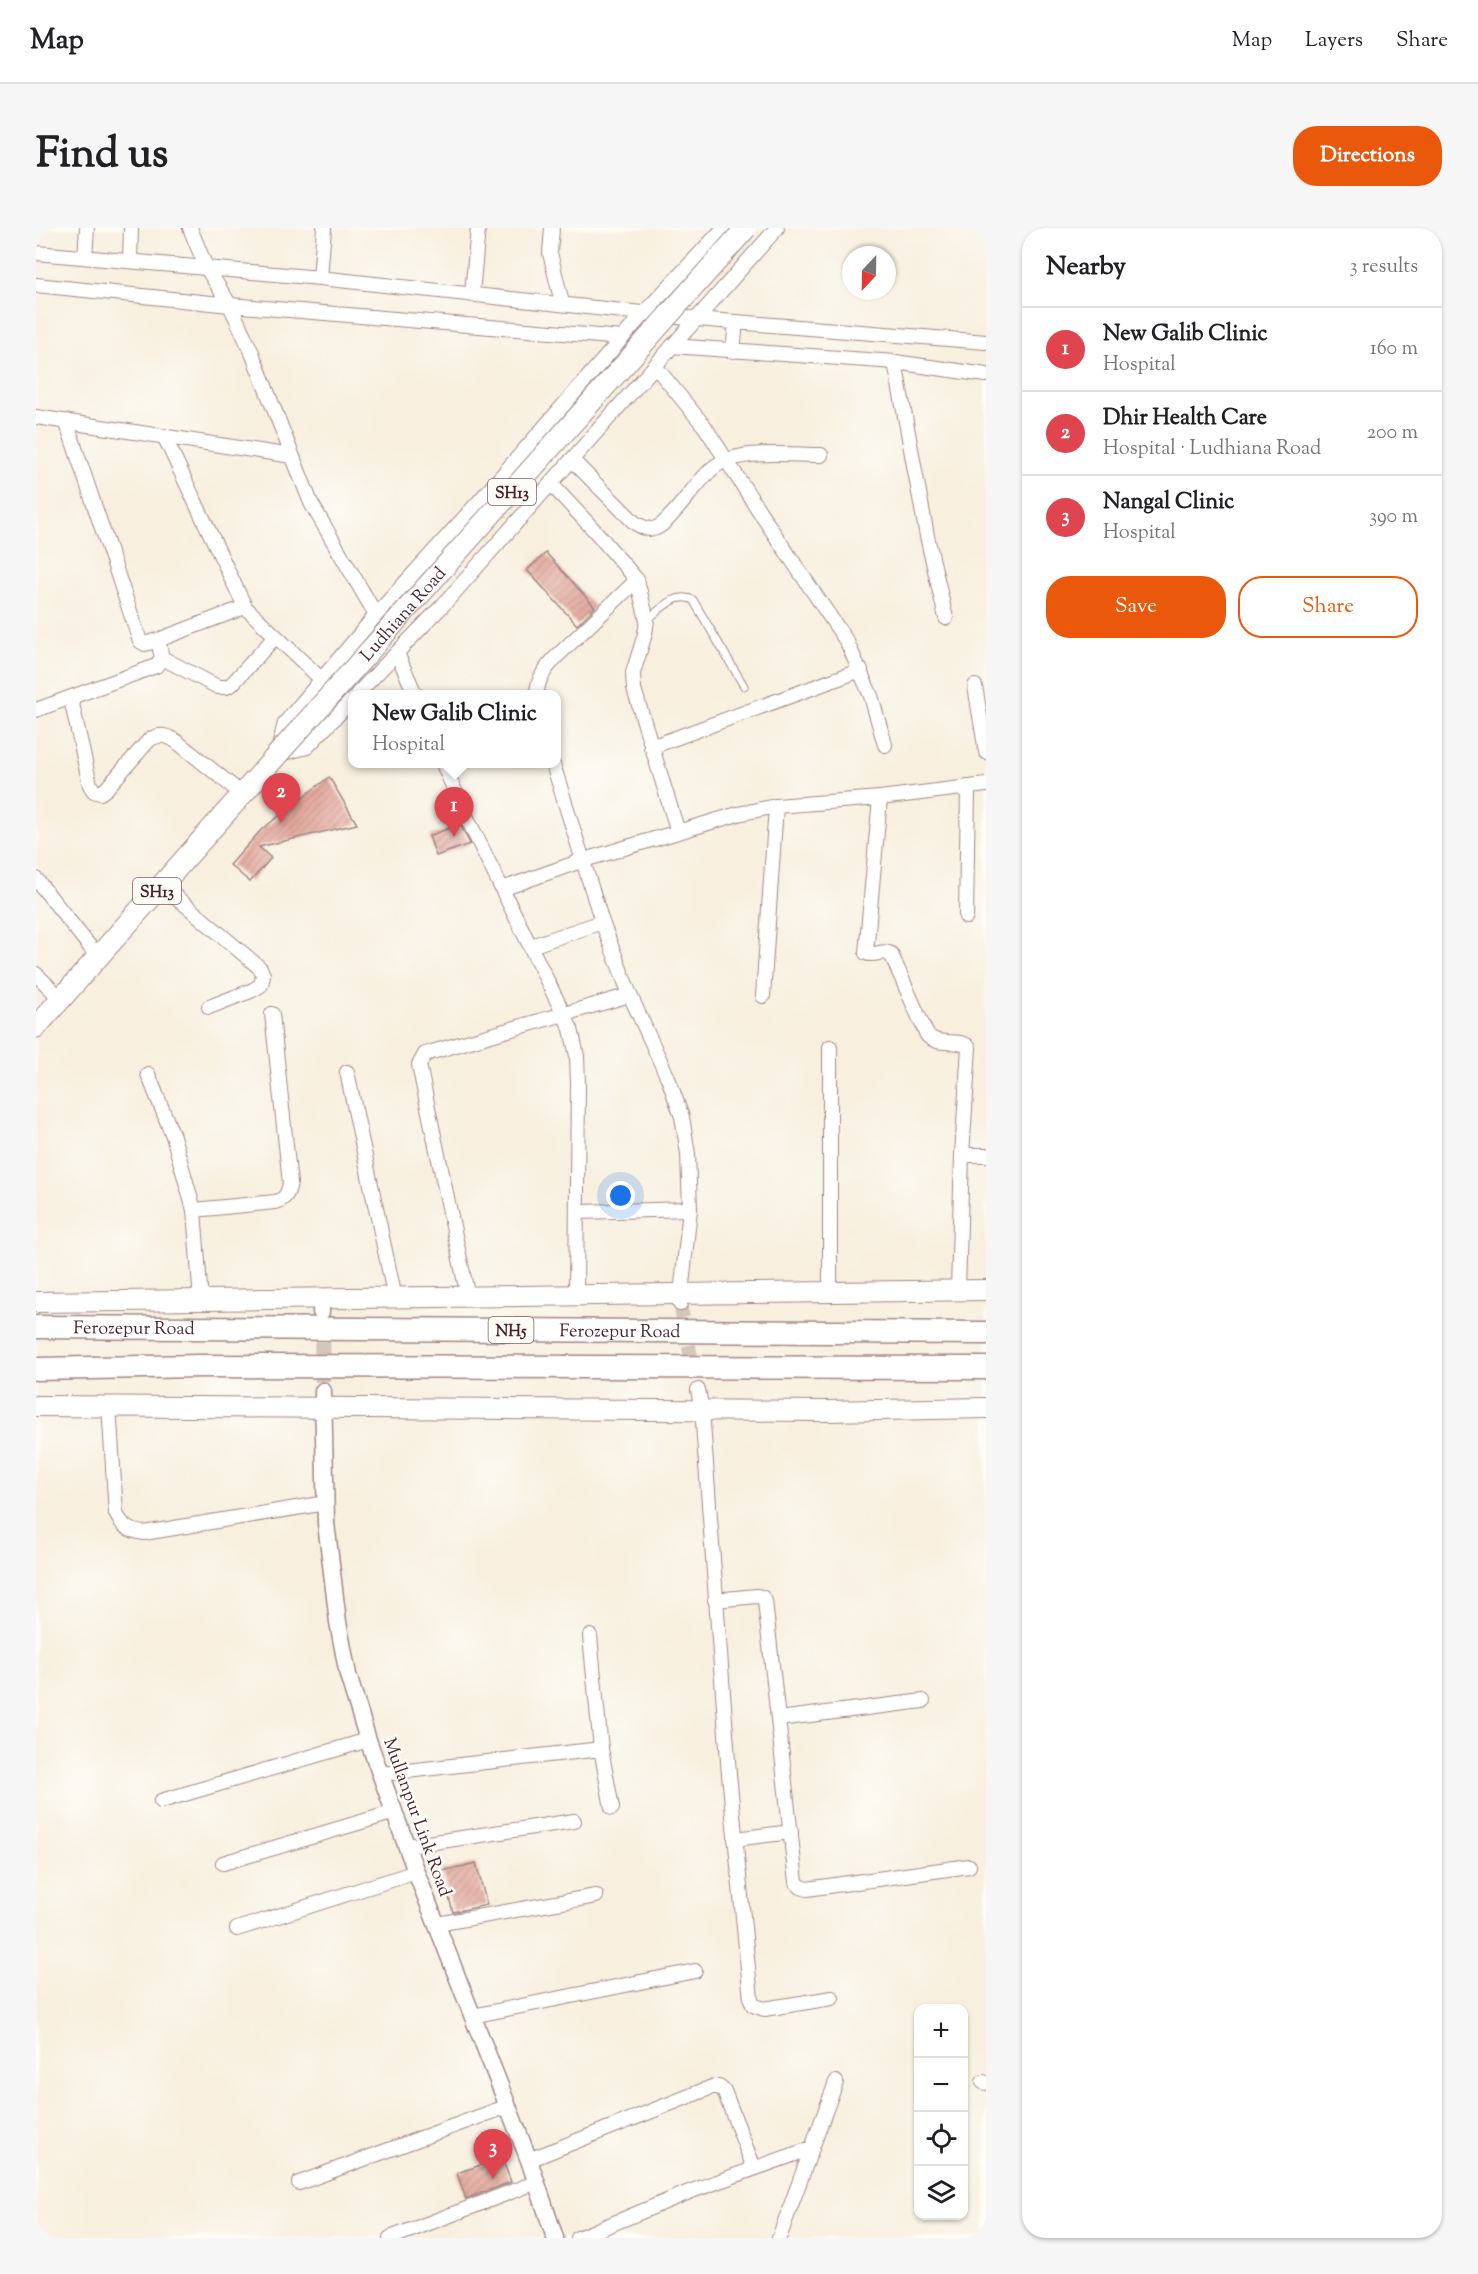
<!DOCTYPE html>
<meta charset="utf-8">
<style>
body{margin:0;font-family:"Sorts Mill Goudy",serif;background:#f6f6f6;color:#202124}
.controls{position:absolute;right:18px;bottom:18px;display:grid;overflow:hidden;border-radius:12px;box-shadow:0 2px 4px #0004}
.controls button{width:54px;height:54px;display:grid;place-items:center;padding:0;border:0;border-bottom:2px solid #e0e0e0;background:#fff;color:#202124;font:30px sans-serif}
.compass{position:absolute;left:806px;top:18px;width:54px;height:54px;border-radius:50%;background:#fff;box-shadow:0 2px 4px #0004;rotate:202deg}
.you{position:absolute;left:585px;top:968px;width:21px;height:21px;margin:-15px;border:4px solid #fff;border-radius:50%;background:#1a73e8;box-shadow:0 0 0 9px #1a73e833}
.badge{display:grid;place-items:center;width:39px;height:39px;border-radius:50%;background:#ea580c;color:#fff;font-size:20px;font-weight:700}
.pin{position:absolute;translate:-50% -50px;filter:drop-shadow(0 2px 3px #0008)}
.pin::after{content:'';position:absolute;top:32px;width:21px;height:18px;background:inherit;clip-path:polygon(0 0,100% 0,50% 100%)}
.popup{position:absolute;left:312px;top:462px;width:213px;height:78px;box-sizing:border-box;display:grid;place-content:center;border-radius:12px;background:#fff;filter:drop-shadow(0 2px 4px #0005);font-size:20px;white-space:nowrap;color:#757577}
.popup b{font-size:22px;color:#202124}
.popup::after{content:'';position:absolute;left:50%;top:100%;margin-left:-12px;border:12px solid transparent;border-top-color:#fff}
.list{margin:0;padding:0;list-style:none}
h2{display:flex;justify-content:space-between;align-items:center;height:78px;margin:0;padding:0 24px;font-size:26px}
h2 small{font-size:20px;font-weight:400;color:#757577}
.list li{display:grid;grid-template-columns:39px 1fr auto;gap:18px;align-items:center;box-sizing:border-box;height:84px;padding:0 24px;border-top:2px solid #e0e0e0}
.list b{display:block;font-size:22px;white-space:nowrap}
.list p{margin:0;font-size:20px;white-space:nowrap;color:#757577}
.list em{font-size:20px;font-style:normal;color:#757577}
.actions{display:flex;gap:12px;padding:18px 24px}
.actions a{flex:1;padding:14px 0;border:2px solid #ea580c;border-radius:24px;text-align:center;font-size:21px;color:#ea580c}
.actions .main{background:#ea580c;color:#fff}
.icon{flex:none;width:33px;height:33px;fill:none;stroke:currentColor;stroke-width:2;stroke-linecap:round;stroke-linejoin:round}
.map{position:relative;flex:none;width:950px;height:2010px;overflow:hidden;border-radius:24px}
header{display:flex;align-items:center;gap:36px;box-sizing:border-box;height:84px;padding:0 30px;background:#fff;border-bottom:2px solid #e0e0e0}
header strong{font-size:28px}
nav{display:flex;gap:33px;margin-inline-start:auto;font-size:21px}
.intro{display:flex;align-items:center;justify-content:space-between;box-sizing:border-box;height:144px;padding:0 36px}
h1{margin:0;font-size:42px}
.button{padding:15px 27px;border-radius:24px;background:#ea580c;color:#fff;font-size:21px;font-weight:700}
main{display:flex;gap:36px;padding:0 36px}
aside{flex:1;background:#fff;border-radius:24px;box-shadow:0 2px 4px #0004}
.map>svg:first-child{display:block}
.building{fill:url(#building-hatch)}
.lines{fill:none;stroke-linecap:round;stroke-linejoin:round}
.minor-tunnel{stroke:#d5c5ba;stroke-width:14;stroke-dasharray:14 7;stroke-linecap:butt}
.tertiary-tunnel{stroke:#d5c5ba;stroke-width:16;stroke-dasharray:16 8;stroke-linecap:butt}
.service-casing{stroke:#a18784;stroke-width:9}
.minor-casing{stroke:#a18784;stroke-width:16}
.tertiary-casing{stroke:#a18784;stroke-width:19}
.secondary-casing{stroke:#a18784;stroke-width:22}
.primary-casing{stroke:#a18784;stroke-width:23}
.trunk-casing{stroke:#a18784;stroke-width:25}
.service{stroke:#fff;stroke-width:7}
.minor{stroke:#fff;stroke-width:14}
.tertiary{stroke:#fff;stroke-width:16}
.secondary{stroke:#fff;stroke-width:20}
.primary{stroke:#fff;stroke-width:21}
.trunk{stroke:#fff;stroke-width:22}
.primary-bridge-casing{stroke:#a18784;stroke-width:23;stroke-linecap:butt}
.primary-bridge{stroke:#fff;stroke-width:21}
.labels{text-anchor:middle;stroke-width:5;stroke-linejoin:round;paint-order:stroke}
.shield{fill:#fdfcf7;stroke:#806168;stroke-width:1.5}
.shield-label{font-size:16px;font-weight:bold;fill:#4a1f2b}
.street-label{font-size:18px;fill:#4a1f2b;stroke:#fdfcf7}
</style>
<header>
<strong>Map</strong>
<nav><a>Map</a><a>Layers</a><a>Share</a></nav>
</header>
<div class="intro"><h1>Find us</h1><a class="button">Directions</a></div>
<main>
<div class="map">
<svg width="950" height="2010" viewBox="0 0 950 2010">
<defs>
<pattern id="building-hatch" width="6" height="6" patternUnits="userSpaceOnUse" patternTransform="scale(1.5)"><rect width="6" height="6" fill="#e3a69a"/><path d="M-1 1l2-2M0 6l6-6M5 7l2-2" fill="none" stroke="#ba877e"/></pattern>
</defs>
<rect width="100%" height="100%" fill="#fdfcf7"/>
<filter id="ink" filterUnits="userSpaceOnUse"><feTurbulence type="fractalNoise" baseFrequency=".0167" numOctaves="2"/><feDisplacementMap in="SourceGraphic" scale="12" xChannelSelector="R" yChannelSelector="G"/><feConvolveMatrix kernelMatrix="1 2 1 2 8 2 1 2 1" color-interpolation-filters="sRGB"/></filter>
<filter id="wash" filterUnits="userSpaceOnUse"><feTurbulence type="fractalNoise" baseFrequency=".008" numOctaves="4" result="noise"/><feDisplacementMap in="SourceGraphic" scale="24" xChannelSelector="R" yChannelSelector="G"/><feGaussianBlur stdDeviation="1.35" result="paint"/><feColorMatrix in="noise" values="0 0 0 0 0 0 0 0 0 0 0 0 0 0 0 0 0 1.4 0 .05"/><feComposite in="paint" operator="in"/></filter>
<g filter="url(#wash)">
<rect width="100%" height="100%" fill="#f8efde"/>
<g id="blocks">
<!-- building -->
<g class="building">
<path d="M510 325 559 379 541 397 491 342Z"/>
<path d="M293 549 321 596 223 619 235 630 214 654 194 637 225 602Z"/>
<path d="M424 596 434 616 400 628 393 608Z"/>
<path d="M440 1635 451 1677 417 1684 406 1643Z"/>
<path d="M466 1930 475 1954 430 1971 421 1945Z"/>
</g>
</g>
</g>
<g filter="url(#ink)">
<use href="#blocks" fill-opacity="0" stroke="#a18784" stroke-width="1.5"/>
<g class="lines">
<!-- minor-tunnel -->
<path class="minor-tunnel" d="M644 1076 662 1162"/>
<!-- tertiary-tunnel -->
<path class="tertiary-tunnel" d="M286 1090 287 1163"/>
<!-- service casing -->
<g class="service-casing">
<path id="service" d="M611 392C624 382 640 363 657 372L708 458"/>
</g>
<!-- minor casing -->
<g class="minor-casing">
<g id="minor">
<path d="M154 0 170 39 194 77 216 125 275 275 340 387"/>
<path d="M516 0 514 25 526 75"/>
<path d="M0 25 284 50 661 91 950 114"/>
<path d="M49 29 51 0"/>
<path d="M94 33 95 0"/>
<path d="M284 50 288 0"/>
<path d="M0 57 194 77 586 110"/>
<path d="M436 66 442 0"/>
<path d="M636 118 859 134 950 147"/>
<path d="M697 123 700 94"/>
<path d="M859 134 891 308 910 390"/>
<path d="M619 138 669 199 731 295 811 414 835 468 849 517"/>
<path d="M0 189 256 228"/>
<path d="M30 193 104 413 109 416 122 412 209 379"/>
<path d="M128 208 209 379 285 451"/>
<path d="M536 232 599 295C606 299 613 303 620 300 633 296 662 252 677 240 701 220 754 227 785 227"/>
<path d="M601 352 611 392 609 406 597 445 598 461 642 604 702 586 740 578 844 570 950 557"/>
<path d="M361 425 379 466"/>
<path d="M126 430 182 459H190L196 456 239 409"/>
<path d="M939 458 950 524"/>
<path d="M321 466 408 376 741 0"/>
<path d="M501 466C501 451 510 440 520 429L601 352 559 303 515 256"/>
<path d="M35 471 54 557 58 563 64 565 70 561 114 511C125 506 130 507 140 513L206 566"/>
<path d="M316 472 271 519 241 527 249 495 340 387 449 267 609 84 688 0"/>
<path d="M0 482 120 438 126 430 122 412"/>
<path d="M615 519 825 442"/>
<path d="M407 536 432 592 535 801 541 828 542 856 540 1068"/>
<path d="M517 536 566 694 594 767 632 850 646 889 652 926 654 981 644 1076"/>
<path d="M844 570 830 725C838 729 847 721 855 726L891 807C904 820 921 809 933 819L926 927 922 1062"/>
<path d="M0 651 62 729"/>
<path d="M126 657 224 740 227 747 225 757 217 762 173 779"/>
<path d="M466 661 548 632 642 604"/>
<path d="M930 689 932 559"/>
<path d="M495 718 566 694"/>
<path d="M0 746 25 771"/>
<path d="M727 768 740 578"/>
<path d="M794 819V1065"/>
<path d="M311 844 359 1070"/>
<path d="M112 846 137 908 158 982 165 1073"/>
<path d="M926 927H950"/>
<path d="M158 982 239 974C250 971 252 965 254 955L236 786"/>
<path d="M542 984 654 981"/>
<path d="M432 1069 383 837 389 826 594 767"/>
<path d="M662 1162 666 1182 693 1546 715 1771 717 1777 728 1781 796 1770"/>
<path d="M73 1178 80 1285C86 1299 93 1303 108 1305L290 1275"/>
<path d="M679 1372 721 1368 726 1369 729 1373 760 1654 765 1659 771 1661 933 1638"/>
<path d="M554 1408 565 1521"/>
<path d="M742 1491 887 1473"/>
<path d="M345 1546 565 1521 576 1580"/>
<path d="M125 1573 332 1512"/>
<path d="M699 1611 755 1604"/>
<path d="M372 1618 538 1593"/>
<path d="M187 1635 359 1584"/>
<path d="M401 1696 560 1668"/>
<path d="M201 1701 380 1644"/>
<path d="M436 1788 659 1743"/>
<path d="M947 1854 950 1855"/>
<path d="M493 1932 676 1859H683L688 1863 718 1940"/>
<path d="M263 1955 472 1878"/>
<path d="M354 2010 501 1954"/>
<path d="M542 2010 653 1964 776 1920"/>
<path d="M743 2010 800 1854"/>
</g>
</g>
<!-- tertiary casing -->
<g class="tertiary-casing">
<g id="tertiary">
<path d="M285 1071V1084"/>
<path d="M287 1163 290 1295 302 1394 312 1447 332 1512 380 1644 493 1932 519 2010"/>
</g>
</g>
<!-- secondary casing -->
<g class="secondary-casing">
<g id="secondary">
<path d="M0 1074 950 1062"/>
<path d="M0 1178 789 1183 950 1180"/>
</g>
</g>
<!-- primary casing -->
<g class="primary-casing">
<path id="primary" d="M0 799 241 527"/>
</g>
<!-- trunk casing -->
<g class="trunk-casing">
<g id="trunk">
<path id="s1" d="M0 1099 950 1105"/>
<path d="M0 1141 164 1138 950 1140"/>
</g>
</g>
<!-- service -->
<use href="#service" class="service"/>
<!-- minor -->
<use href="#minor" class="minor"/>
<!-- tertiary -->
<use href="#tertiary" class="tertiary"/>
<!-- secondary -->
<use href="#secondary" class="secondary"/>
<!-- primary -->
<use href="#primary" class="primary"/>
<!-- trunk -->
<use href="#trunk" class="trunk"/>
<!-- primary-bridge casing -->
<g class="primary-bridge-casing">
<g id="primary-bridge">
<path id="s2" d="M241 527 710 0"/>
</g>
</g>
<!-- primary-bridge -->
<use href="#primary-bridge" class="primary-bridge"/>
</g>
</g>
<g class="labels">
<!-- shield labels -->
<g class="shield">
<rect x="452" y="251" width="48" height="26" rx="4.5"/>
<rect x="97" y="650" width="48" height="26" rx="4.5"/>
<rect x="452.5" y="1089" width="45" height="26" rx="4.5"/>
</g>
<g class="shield-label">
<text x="476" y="270">SH13</text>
<text x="121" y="669">SH13</text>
<text x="475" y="1108">NH5</text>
</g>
<!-- street labels -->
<g class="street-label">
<text dy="6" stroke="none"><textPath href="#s2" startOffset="189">Ludhiana Road</textPath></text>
<text dy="6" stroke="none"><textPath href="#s1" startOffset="98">Ferozepur Road</textPath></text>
<text dy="6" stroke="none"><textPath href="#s1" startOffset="584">Ferozepur Road</textPath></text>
<text transform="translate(382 1589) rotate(70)" y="6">Mullanpur Link Road</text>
</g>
</g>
</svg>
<div class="controls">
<button>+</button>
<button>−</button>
<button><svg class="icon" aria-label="locate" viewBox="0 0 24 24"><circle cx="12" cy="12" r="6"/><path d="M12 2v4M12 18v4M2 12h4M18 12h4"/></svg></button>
<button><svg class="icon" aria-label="layers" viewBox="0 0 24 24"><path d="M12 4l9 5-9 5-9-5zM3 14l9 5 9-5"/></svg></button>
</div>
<svg class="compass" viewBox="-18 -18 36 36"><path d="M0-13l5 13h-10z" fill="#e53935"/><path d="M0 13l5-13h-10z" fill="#757577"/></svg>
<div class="you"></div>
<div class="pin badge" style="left:418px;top:609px;background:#e0444e">1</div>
<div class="popup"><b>New Galib Clinic</b>Hospital</div>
<div class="pin badge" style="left:245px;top:595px;background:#e0444e">2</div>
<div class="pin badge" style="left:457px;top:1951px;background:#e0444e">3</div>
</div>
<aside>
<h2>Nearby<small>3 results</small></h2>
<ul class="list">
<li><span class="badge" style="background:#e0444e">1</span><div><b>New Galib Clinic</b><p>Hospital</p></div><em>160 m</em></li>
<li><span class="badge" style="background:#e0444e">2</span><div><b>Dhir Health Care</b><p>Hospital · Ludhiana Road</p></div><em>200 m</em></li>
<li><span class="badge" style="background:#e0444e">3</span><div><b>Nangal Clinic</b><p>Hospital</p></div><em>390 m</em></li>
</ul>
<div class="actions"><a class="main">Save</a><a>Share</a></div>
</aside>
</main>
